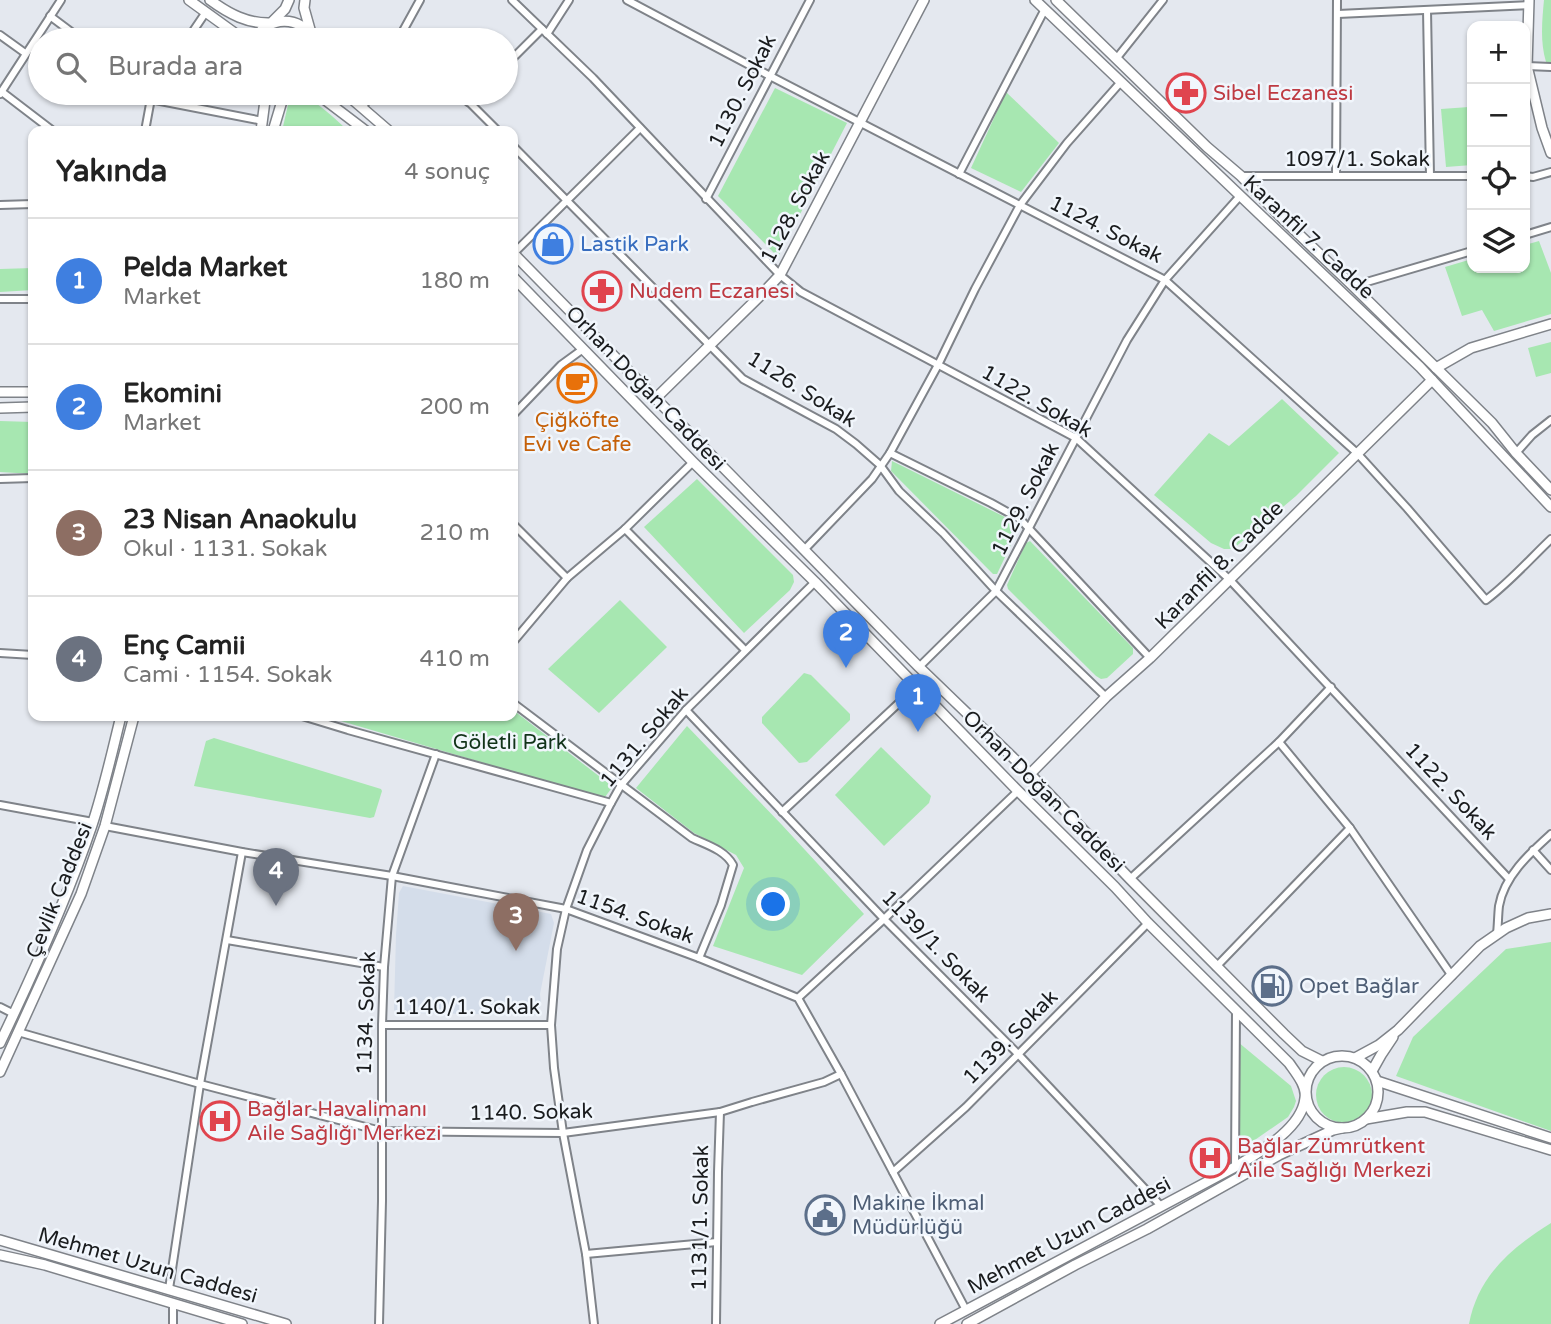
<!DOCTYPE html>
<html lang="tr">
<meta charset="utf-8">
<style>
body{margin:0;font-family:"Varela Round",sans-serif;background:#f6f6f6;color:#222}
.controls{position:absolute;right:21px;top:21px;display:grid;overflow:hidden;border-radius:14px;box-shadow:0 2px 5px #0004}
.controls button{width:63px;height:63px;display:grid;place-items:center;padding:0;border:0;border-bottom:2px solid #e0e0e0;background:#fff;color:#222;font:35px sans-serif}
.you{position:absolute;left:774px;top:905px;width:24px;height:24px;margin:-18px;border:5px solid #fff;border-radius:50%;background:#1a73e8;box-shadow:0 0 0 10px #1a73e833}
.badge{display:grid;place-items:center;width:46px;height:46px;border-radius:50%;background:#4e681a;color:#fff;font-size:23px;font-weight:700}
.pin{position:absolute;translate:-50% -58px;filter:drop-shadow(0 2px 4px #0008)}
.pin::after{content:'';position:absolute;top:37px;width:24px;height:21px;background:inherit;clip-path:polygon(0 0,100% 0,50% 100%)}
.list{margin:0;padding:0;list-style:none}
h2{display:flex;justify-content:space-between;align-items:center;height:91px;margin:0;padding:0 28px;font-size:30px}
h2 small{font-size:23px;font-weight:400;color:#767676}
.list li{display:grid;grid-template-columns:46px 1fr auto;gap:21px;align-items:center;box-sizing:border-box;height:126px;padding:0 28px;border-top:2px solid #e0e0e0}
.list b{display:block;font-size:26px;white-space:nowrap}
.list p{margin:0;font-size:23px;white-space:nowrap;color:#767676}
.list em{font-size:23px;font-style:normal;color:#767676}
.icon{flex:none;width:38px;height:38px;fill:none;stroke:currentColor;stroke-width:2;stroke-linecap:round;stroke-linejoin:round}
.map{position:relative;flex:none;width:1551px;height:1324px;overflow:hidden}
.search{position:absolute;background:#fff;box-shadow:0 2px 5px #0004;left:28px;top:28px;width:490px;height:77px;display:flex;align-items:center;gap:18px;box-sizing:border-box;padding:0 24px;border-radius:38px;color:#767676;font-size:26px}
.panel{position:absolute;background:#fff;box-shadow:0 2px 5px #0004;left:28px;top:126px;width:490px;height:595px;border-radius:14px}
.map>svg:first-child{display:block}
.built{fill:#d4ddea}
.green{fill:#a7e7b1}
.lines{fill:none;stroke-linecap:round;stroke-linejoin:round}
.street-casing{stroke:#7f8389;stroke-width:10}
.secondary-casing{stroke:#7f8389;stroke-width:12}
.street{stroke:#fff;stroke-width:6}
.secondary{stroke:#fff;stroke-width:9}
.labels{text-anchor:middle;stroke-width:5;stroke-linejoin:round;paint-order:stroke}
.street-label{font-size:21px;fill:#1a1c1e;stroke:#f1f6fc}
.health-label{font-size:21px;fill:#be3a42;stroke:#f1f6fc;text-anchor:start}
.shop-label{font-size:21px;fill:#366cbe;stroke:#f1f6fc;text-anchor:start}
.food-label{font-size:21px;fill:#c56008;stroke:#f1f6fc}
.park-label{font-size:21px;fill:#113319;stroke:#f1f6fc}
.service-label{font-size:21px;fill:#4e5e75;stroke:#f1f6fc;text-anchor:start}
</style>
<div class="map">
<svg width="1551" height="1324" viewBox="0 0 1551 1324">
<rect width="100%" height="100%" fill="#e4e8ef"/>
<!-- built -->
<path class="built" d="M403 886 551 914 554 923 540 994 541 1005 537 1015 398 1013 394 1010 396 935 399 893Z"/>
<!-- green -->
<g class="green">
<path d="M1544 0H1551V62H1546C1540 42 1542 21 1544 0Z"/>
<path d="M775 88 847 123 778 257 718 196Z"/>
<path d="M1006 92 1059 143 1021 192 971 168Z"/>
<path d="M299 93C317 102 334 117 348 131H282L290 96Z"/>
<path d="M1469 107 1472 165 1446 167 1441 109Z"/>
<path d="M1539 241 1551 273V314L1494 331 1482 310 1462 316 1445 267 1472 259V268H1525V245Z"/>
<path d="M33 268V290L0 292V269Z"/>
<path d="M1551 342V373L1536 377 1528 348Z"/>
<path d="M1282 399 1339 453 1296 496 1233 549H1224L1211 543 1154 495 1209 433 1229 446Z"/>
<path d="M0 421 33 422V474L0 472Z"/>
<path d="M892 461 1019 524 1016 534 997 574H993L891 471Z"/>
<path d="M697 479 793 575 794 582 790 590 744 633 644 527Z"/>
<path d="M1030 541 1133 648V654L1107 678 1101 679 1096 676 1008 589 1007 585 1024 547 1026 543Z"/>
<path d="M620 600 667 647 599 713 548 669Z"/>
<path d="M804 673 811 675 850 714V720L807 762 799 763 762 723V717Z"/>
<path d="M513 710 608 783 611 789 605 797 596 796 324 716H513Z"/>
<path d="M687 726 782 825 864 914 802 975 713 946 744 868 736 855 694 833 636 788Z"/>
<path d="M214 738 381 789 382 791 374 817 370 818 194 786 206 741Z"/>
<path d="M881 747 931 796 929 803 884 846 835 795Z"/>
<path d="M1551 942V1131L1396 1076 1413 1037 1506 949Z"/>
<path d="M1238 1042 1291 1086 1296 1101 1294 1107 1288 1117 1239 1151Z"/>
<circle cx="1344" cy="1095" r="28"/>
<path d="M1551 1223V1324H1469C1478 1276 1511 1248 1551 1223Z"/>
</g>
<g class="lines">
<!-- street casing -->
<g class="street-casing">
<g id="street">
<path d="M512 0 593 78 780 275 801 292 1076 438 1230 580 1509 879"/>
<path d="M627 0 770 76 1165 280 1357 453 1407 508 1486 600C1510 582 1529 560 1551 539"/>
<path d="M1427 10 1430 176"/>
<path d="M1338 14 1529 5"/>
<path d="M50 16 82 40"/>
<path d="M403 31 412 40"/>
<path d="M547 34 569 0"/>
<path d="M0 35 25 53"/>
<path d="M187 40 206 12"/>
<path d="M398 40 420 0"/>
<path d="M1116 59 1163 0"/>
<path d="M506 65 542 29"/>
<path d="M1527 66 1551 67"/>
<path d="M2 92 53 131"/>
<path d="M460 93 498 131"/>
<path d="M0 94 61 0"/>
<path d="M150 99 263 121"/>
<path d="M468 102 478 93"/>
<path d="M363 107 371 93"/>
<path d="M145 131 152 93"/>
<path d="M513 146 743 379 836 429 856 444 880 465 899 491 943 533 996 591 1106 697"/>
<path d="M959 174 1045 9"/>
<path d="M1241 176H1472"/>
<path d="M1336 176 1337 0"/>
<path d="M1525 176 1533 177 1551 172"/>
<path d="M706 199 810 0"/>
<path d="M0 205 33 204"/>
<path d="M1525 235 1551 227"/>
<path d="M513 254 640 128"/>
<path d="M1353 286 1472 251"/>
<path d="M0 299H33"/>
<path d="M513 415 561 365 583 349"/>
<path d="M890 453 991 503 1020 519 1150 658"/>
<path d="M1516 453 1532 435 1551 420"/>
<path d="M0 479 33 478"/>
<path d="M513 524 567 578"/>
<path d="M625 529 745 650"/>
<path d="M804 550 872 479 890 453 938 365 975 289 1020 205 1067 143 1120 83"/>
<path d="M513 642 567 578 625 529 693 462"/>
<path d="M0 653 33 655"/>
<path d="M919 667 996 591 1127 340 1165 280 1240 196"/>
<path d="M513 703 692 838C707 845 725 850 733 865L721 905 699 958"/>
<path d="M686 710 884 919 1018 1054 1161 1206"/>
<path d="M302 716 348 730 611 803"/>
<path d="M1279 742 1350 828 1452 976"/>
<path d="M0 805 93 822"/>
<path d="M782 812 916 687"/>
<path d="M105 826 242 852 392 876 566 909 699 958 798 998 841 1074 966 1310"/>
<path d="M1533 850 1551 870"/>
<path d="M1130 879 1279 742 1331 687"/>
<path d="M1497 934C1498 925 1498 915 1499 906 1504 876 1530 853 1551 834"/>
<path d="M227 940 384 967"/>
<path d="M1216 967 1350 828"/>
<path d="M798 998 884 919 1018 791"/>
<path d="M0 1007 14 1014"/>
<path d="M382 1025H551"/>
<path d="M18 1032 200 1084 381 1131 563 1133 720 1112 752 1102 824 1082 841 1074"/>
<path d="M1235 1167 1236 1011"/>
<path d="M893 1172 966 1107 1148 923"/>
<path d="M586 1254 717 1242"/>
<path d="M169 1289 200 1084 242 852"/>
<path d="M173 1305V1324"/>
<path d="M379 1324 382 1201V1025L384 967 392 876 436 754"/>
<path d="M594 1324 586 1254 563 1133 554 1068 551 1025 557 949 566 909 587 850 611 803 621 785 686 710 815 582"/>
<path d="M716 1324 718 1172 720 1112"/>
</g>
</g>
<!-- secondary casing -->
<g class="secondary-casing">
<g id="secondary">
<path d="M189 0 236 34 240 40"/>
<path d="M210 0C229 14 248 24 271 23L285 9 289 0"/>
<path d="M305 0 304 8 311 33"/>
<path d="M1035 0 1420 367 1551 507"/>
<path d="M1056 0 1207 147 1241 176 1285 221 1353 286 1492 423 1516 453 1551 490"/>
<path d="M1529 0 1527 66 1542 128 1551 153"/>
<path d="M254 40C267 16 301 14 314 40"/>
<path d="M316 93 366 131"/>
<path d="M345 93 389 131"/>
<path d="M261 131 266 93"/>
<path d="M273 131 282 101 288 93"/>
<path d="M513 253 919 667 1030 774 1130 879 1284 1034 1302 1051 1322 1061"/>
<path d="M513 277 693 462 815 582 1018 791 1115 887 1148 923 1289 1063C1296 1073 1307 1086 1305 1098 1302 1129 1258 1153 1235 1167L940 1324"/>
<path d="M1436 368 1471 348 1551 324"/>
<path d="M0 392H33"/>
<path d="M655 399 762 294 780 275 924 0"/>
<path d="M0 408 33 407"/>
<path d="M1030 774 1106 697 1150 658 1432 380"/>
<path d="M0 1043C34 972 67 899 92 825 104 789 112 752 121 716"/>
<circle cx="1342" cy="1092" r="36"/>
<path d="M1355 1058 1379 1045 1398 1030 1480 946 1506 928 1528 918 1551 914"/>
<path d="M1372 1071 1381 1055 1393 1037"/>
<path d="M0 1072 81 894 105 826 134 716"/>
<path d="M1377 1081 1551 1138"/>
<path d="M1366 1119 1407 1112H1425L1551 1150"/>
<path d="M0 1240 286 1324"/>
<path d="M0 1255 45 1265 242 1324"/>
<path d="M967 1324 1075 1265 1147 1229 1279 1155 1333 1130 1342 1128"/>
</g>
</g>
<!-- street -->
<use href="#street" class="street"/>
<!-- secondary -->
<use href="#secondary" class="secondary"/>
</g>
<!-- icons -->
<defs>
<g id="pharmacy-ring" transform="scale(2.0125)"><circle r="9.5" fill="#f1f6fc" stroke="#e0444e" stroke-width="1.5"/><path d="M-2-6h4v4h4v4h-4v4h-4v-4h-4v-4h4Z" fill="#e0444e"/></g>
<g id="shop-ring" transform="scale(2.0125)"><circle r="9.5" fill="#f1f6fc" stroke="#3f7fe0" stroke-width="1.5"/><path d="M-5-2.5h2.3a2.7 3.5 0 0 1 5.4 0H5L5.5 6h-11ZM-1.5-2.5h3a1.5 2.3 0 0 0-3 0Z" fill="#3f7fe0"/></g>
<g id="cafe-ring" transform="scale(2.0125)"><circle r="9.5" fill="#f1f6fc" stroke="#e8710a" stroke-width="1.5"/><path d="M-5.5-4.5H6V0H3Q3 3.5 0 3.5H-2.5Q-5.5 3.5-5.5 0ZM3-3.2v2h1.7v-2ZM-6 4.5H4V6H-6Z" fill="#e8710a"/></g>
<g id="fuel-ring" transform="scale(2.0125)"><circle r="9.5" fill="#f1f6fc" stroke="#5c6f8a" stroke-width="1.5"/><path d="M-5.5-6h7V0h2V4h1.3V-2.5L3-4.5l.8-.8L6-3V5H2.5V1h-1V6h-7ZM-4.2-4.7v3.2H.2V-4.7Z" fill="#5c6f8a"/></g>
<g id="hospital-ring" transform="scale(2.0125)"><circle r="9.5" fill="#f1f6fc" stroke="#e0444e" stroke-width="1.5"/><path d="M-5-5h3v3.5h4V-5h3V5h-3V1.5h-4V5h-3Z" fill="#e0444e"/></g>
<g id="civic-ring" transform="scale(2.0125)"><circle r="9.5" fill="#f1f6fc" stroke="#5c6f8a" stroke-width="1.5"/><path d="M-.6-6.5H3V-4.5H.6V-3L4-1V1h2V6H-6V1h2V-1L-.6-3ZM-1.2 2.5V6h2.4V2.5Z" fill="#5c6f8a"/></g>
</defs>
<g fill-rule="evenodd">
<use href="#pharmacy-ring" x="1186" y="93"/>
<use href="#shop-ring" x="553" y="244"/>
<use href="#pharmacy-ring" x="602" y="291"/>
<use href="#cafe-ring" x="577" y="383"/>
<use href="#fuel-ring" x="1272" y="986"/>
<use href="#hospital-ring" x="220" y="1121"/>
<use href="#hospital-ring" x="1210" y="1158"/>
<use href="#civic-ring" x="825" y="1215"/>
</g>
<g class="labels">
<!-- street labels -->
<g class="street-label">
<text transform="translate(742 91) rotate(-63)" y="7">1130. Sokak</text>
<text x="1357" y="166">1097/1. Sokak</text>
<text transform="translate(795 207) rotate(-62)" y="7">1128. Sokak</text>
<text transform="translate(1106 229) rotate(27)" y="7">1124. Sokak</text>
<text transform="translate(1309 237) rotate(43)" y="7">Karanfil 7. Cadde</text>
<text transform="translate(646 388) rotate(46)" y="7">Orhan Doğan Caddesi</text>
<text transform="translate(802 389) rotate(32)" y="7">1126. Sokak</text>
<text transform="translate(1037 401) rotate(30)" y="7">1122. Sokak</text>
<text transform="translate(1025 499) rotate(-63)" y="7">1129. Sokak</text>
<text transform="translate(1219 565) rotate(-45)" y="7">Karanfil 8. Cadde</text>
<text transform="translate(644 737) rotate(-50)" y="7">1131. Sokak</text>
<text transform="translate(1044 791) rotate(45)" y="7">Orhan Doğan Caddesi</text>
<text transform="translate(1451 791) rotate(47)" y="7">1122. Sokak</text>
<text transform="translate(59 890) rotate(-68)" y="7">Çevlik Caddesi</text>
<text transform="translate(635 916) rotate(20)" y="7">1154. Sokak</text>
<text transform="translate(936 946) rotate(46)" y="7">1139/1. Sokak</text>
<text x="467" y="1014">1140/1. Sokak</text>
<text transform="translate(366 1013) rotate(-88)" y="7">1134. Sokak</text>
<text transform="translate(1010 1037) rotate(-45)" y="7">1139. Sokak</text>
<text transform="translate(531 1112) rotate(-1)" y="7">1140. Sokak</text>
<text transform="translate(700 1218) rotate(-89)" y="7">1131/1. Sokak</text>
<text transform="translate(1069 1235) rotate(-28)" y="7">Mehmet Uzun Caddesi</text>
<text transform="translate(148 1265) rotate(16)" y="7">Mehmet Uzun Caddesi</text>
</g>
<!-- health labels -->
<g class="health-label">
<text x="1213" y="100">Sibel Eczanesi</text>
<text x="629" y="298">Nudem Eczanesi</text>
<text x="247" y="1116">Bağlar Havalimanı<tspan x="247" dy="24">Aile Sağlığı Merkezi</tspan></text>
<text x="1237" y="1153">Bağlar Zümrütkent<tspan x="1237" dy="24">Aile Sağlığı Merkezi</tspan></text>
</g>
<!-- shop labels -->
<g class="shop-label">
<text x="580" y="251">Lastik Park</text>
</g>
<!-- food labels -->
<g class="food-label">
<text x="577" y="427">Çiğköfte<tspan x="577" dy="24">Evi ve Cafe</tspan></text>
</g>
<!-- park labels -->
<g class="park-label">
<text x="510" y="749">Göletli Park</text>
</g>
<!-- service labels -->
<g class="service-label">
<text x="1299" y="993">Opet Bağlar</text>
<text x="852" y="1210">Makine İkmal<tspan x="852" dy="24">Müdürlüğü</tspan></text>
</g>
</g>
</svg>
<div class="controls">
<button>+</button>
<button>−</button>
<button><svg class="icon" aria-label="locate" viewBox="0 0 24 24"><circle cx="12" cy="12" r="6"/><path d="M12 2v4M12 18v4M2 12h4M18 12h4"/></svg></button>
<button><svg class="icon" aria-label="layers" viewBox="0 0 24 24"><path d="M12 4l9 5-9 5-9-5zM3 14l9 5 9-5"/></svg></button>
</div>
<div class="you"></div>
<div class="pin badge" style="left:918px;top:732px;background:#3f7fe0">1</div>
<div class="pin badge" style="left:846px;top:668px;background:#3f7fe0">2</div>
<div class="pin badge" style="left:516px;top:951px;background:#8d6e63">3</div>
<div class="pin badge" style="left:276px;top:906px;background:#6b7280">4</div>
<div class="search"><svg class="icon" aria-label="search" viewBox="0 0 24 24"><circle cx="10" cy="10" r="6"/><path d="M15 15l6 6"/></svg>Burada ara</div>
<section class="panel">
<h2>Yakında<small>4 sonuç</small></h2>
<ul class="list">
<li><span class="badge" style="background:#3f7fe0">1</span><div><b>Pelda Market</b><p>Market</p></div><em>180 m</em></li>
<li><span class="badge" style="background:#3f7fe0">2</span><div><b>Ekomini</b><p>Market</p></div><em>200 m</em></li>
<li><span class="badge" style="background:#8d6e63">3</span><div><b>23 Nisan Anaokulu</b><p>Okul · 1131. Sokak</p></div><em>210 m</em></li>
<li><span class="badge" style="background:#6b7280">4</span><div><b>Enç Camii</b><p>Cami · 1154. Sokak</p></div><em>410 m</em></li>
</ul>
</section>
</div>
